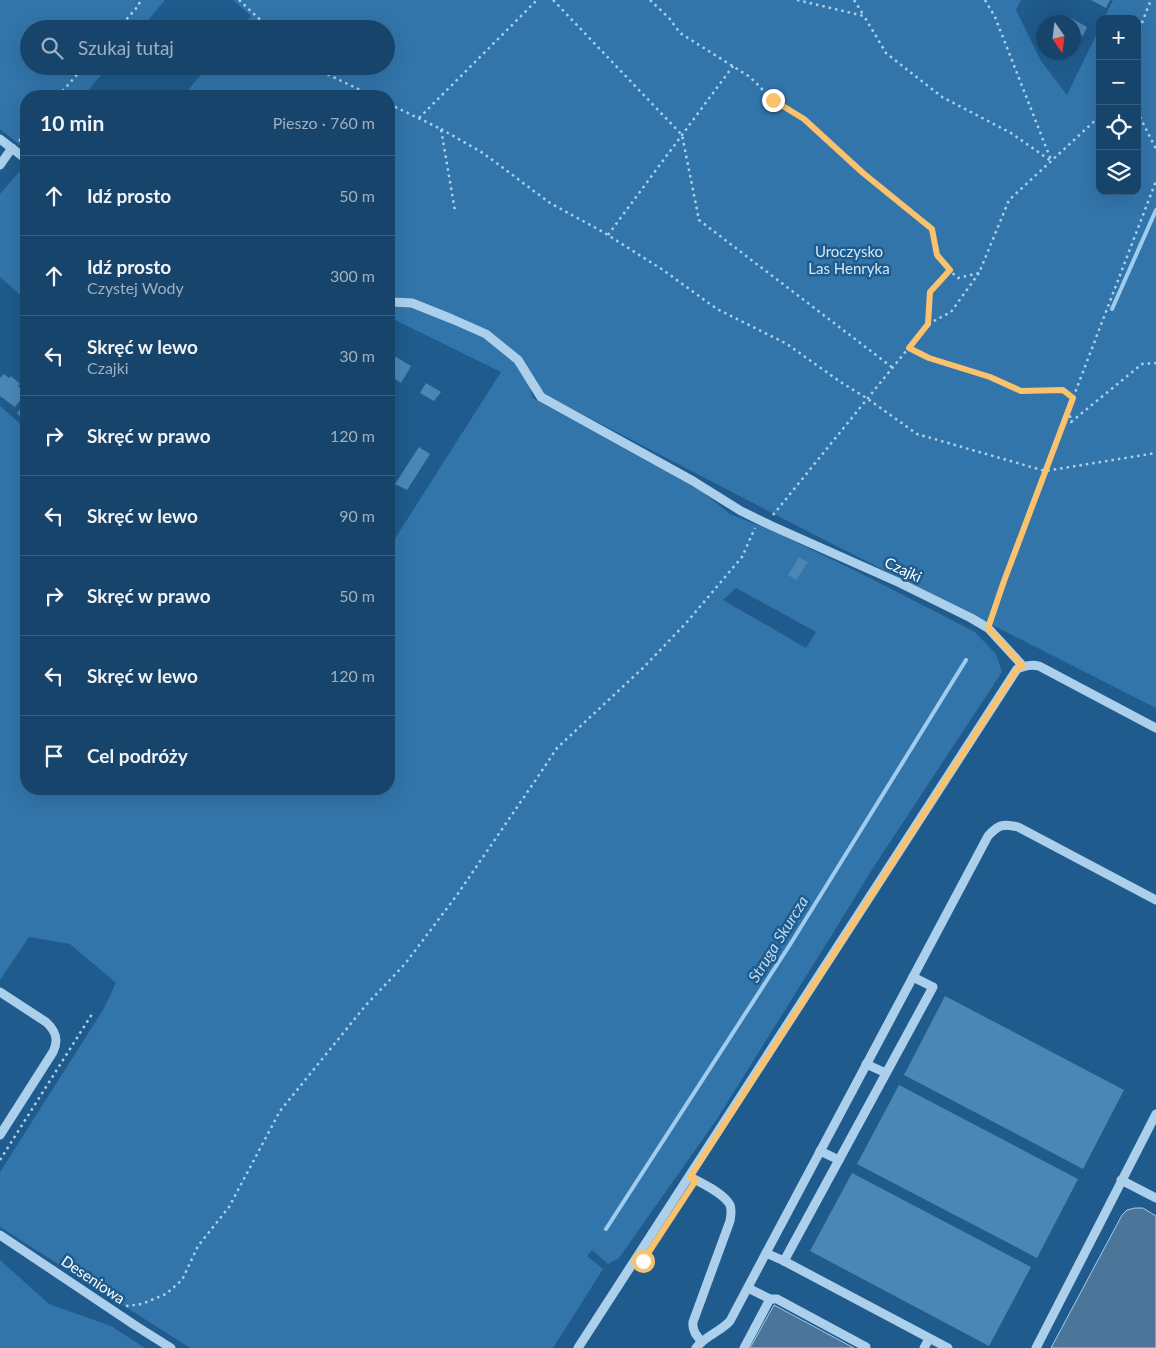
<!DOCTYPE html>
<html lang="pl">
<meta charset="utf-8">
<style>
body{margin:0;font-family:Lato,sans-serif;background:#244e72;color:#f1f3f6}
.controls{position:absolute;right:15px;top:15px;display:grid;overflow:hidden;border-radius:10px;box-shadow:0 5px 20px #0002}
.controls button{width:45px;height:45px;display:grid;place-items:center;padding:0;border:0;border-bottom:1px solid #365c7e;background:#17446a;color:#f1f3f6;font:25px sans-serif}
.compass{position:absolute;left:1036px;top:15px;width:45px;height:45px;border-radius:50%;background:#17446a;box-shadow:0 5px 20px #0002;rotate:166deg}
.stop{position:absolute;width:15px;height:15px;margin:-11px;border:4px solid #fac26c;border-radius:50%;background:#fff}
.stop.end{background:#fac26c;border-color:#fff;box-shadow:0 1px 5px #0008}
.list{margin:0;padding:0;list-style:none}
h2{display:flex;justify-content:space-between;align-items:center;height:65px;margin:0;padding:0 20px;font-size:21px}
h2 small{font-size:16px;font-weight:400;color:#9eb0c1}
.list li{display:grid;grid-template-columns:32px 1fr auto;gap:15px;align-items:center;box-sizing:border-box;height:80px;padding:0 20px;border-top:1px solid #365c7e}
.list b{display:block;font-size:19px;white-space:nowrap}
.list p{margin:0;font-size:16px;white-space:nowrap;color:#9eb0c1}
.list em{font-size:16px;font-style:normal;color:#9eb0c1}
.icon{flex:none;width:28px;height:28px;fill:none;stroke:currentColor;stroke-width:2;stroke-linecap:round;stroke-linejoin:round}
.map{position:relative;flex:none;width:1156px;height:1348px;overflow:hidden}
.search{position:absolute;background:#17446a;box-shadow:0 5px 20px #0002;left:20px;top:20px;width:375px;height:55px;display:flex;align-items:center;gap:12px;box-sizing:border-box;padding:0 18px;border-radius:28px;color:#9eb0c1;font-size:19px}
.panel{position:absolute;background:#17446a;box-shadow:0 5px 20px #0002;left:20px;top:90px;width:375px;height:705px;border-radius:20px}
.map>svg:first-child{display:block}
.green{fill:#3275aa;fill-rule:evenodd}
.water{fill:#4c7699;stroke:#a0ccee}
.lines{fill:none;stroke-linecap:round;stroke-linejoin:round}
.stream{stroke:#a0ccee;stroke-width:4}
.building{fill:#4b87b6}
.path{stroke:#acd0ec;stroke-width:2.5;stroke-dasharray:2.5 4;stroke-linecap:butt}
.minor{stroke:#acd0ec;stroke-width:9}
.route{stroke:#fac26c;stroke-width:6}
.labels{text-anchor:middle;stroke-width:5;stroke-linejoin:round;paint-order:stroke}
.park-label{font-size:15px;fill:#d1e8f9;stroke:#1f5b8d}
.street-label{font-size:15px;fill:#fff;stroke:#1f5b8d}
.water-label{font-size:16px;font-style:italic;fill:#b8daf3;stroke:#1f5b8d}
</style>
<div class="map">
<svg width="1156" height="1348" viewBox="0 0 1156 1348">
<rect width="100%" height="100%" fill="#1f5b8d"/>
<!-- green -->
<g class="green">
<path d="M0 0H165L141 29H29V66H109L83 96H26V150L0 129Z"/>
<path d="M233 0H1021L1016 10 1041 61 1067 95 1100 27V191H1137V19H1104L1113 0H1156V708L801 528 530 387 533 398 700 490 730 514 777 533 860 573 975 632 996 654 1002 672 871 871 833 933 717 1119 619 1258 608 1264 592 1250 587 1256 603 1269 553 1348H190L0 1227V1172L103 1010 116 983 70 944 29 937 0 980V406L26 429V789H389V548L501 372 389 317V96H183L208 66H386V29H240L251 16ZM736 588 816 632 806 648 723 600Z"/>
<path d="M21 170 26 174V300L0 277V194Z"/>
<path d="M0 1260 49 1304 111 1326 145 1348H0Z"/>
</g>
<!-- water -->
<g class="water">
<path d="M1135 1208H1143L1156 1216V1348H1051L1122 1215 1127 1210Z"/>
<path d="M774 1305 854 1348H750Z"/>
</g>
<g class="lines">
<!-- stream -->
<g class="stream">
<path d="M1112 309 1156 210"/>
<path d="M606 1229 791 943 966 660"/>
</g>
</g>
<!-- building -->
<g class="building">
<path d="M1091 0H1110L1106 8Z"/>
<path d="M1071 18 1087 27 1083 36 1076 32 1074 36V22H1069Z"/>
<path d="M189 66H200L192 75 186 69Z"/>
<path d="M110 91 117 96H106Z"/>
<path d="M391 354 411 366 401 383 389 375V358Z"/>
<path d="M4 374 9 378 11 376 20 384 18 386 26 393 15 407 0 396V378Z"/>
<path d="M426 383 441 392 434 401 420 393Z"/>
<path d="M26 402V422L17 413Z"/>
<path d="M419 447 430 454 407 490 395 484Z"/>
<path d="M799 557 808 562 796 580 788 575Z"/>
<path d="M945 996 1124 1090 1083 1169 904 1075Z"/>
<path d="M899 1085 1078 1179 1037 1258 857 1164Z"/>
<path d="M852 1173 1031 1267 989 1346 810 1251Z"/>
</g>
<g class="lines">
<!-- path -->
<g class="path">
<path d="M239 0 270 29"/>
<path d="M553 0 682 135 699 220 893 368"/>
<path d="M650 0 669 18 680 33 750 77 773 100 804 119 863 173 932 229 937 255 950 270"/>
<path d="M797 0 864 16 886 53 942 97 1011 133 1051 161"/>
<path d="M854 0 864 16"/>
<path d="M985 0 995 17 1051 160"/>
<path d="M118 29 139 5 140 0"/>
<path d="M1137 35 1151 0"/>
<path d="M310 66 373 96"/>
<path d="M58 96 85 66"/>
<path d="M389 104 441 129 455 211"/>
<path d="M1137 111 1156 149"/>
<path d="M419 118 537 0"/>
<path d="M441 129 483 153 550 203 603 232 663 270 717 309 787 344 839 381 868 399 917 434 1045 471 1156 453"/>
<path d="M19 141 26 133"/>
<path d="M608 235 733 66"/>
<path d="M928 324 951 312 979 273"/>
<path d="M909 348 929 358 990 377 1021 391 1063 390 1073 399"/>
<path d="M1069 409 1071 422 1142 364 1156 363"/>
<path d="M773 515 928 324 930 292 949 270 958 278 979 273 1009 200 1100 116"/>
<path d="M992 617 1003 581 1156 181"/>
<path d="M0 1160 92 1014"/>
<path d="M126 1306 142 1304 166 1294 182 1280 198 1246 229 1207 280 1111 366 1005 405 964 457 895 535 781 557 748 644 667 687 622 742 557 755 528"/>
</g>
<!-- minor -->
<g class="minor">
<path d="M0 139 26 159"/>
<path d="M0 165 12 148"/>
<path d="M389 304 392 302 412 303 452 319 486 334 518 360 541 397 693 481 741 511 772 526 900 583 971 618 988 628 1023 666"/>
<path d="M0 992 46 1022C56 1031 59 1040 53 1052L0 1135"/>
<path d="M866 1064 886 1073"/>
<path d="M820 1151 839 1160"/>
<path d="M690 1177C701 1183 724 1193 730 1205 732 1210 731 1215 730 1221L693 1322C692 1330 696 1335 701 1341"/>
<path d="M1121 1180 1156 1198"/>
<path d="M0 1235 136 1326 171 1348"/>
<path d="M784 1261 933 987 913 977"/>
<path d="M748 1288 770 1299H777L866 1347"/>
<path d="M578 1348 1017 669C1025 666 1031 664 1039 666L1156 728"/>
<path d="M696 1348C705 1336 720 1332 730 1321L766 1253"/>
<path d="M744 1348 770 1299"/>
<path d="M924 1348 929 1339"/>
<path d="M948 1348 784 1261 766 1253 988 836C998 825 1003 823 1018 827L1156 900"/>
<path d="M1036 1348 1156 1114"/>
</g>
</g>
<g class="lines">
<!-- route -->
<path class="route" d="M643 1261 696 1180 690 1177 1014 674 1017 669 1023 666 988 628 1004 581 1073 398 1063 390 1021 391 990 377 929 358 909 348 928 324 930 292 950 270 937 255 932 229 863 173 804 119 773 100"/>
</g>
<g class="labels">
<!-- park labels -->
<g class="park-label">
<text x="849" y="257">Uroczysko<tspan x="849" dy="17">Las Henryka</tspan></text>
</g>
<!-- street labels -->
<g class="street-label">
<text transform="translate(903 570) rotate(25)" y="5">Czajki</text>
<text transform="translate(93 1280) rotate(34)" y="5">Deseniowa</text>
</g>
<!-- water labels -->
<g class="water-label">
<text transform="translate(778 939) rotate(-58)" y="6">Struga Skurcza</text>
</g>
</g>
</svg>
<div class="controls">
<button>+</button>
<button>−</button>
<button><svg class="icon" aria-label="locate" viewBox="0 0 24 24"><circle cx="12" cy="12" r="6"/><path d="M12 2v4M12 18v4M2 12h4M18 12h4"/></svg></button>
<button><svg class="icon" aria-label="layers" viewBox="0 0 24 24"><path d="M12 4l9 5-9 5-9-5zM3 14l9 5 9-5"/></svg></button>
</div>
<svg class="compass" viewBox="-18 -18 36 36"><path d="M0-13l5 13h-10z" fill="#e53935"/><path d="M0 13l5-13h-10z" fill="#9eb0c1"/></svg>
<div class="stop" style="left:643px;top:1261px"></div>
<div class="stop end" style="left:773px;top:100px"></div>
<div class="search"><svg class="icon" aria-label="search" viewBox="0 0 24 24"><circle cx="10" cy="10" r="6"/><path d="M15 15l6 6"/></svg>Szukaj tutaj</div>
<section class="panel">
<h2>10 min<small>Pieszo · 760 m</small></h2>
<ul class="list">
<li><svg class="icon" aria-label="ahead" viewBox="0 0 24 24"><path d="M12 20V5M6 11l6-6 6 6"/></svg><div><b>Idź prosto</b></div><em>50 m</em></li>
<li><svg class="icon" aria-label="ahead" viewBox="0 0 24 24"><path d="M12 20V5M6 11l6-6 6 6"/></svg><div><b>Idź prosto</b><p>Czystej Wody</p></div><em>300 m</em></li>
<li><svg class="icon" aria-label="left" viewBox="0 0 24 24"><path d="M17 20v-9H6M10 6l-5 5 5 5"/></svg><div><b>Skręć w lewo</b><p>Czajki</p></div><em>30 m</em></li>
<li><svg class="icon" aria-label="right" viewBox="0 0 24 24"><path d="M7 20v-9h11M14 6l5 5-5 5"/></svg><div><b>Skręć w prawo</b></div><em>120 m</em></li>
<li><svg class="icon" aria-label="left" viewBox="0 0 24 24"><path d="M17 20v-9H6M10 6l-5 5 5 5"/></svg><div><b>Skręć w lewo</b></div><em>90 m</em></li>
<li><svg class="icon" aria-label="right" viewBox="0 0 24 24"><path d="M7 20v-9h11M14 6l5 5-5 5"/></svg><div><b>Skręć w prawo</b></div><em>50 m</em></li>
<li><svg class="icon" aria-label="left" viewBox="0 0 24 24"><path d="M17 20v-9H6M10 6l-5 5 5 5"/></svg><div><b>Skręć w lewo</b></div><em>120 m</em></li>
<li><svg class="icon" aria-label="arrive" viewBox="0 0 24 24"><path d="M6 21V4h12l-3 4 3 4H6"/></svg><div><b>Cel podróży</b></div></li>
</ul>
</section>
</div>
